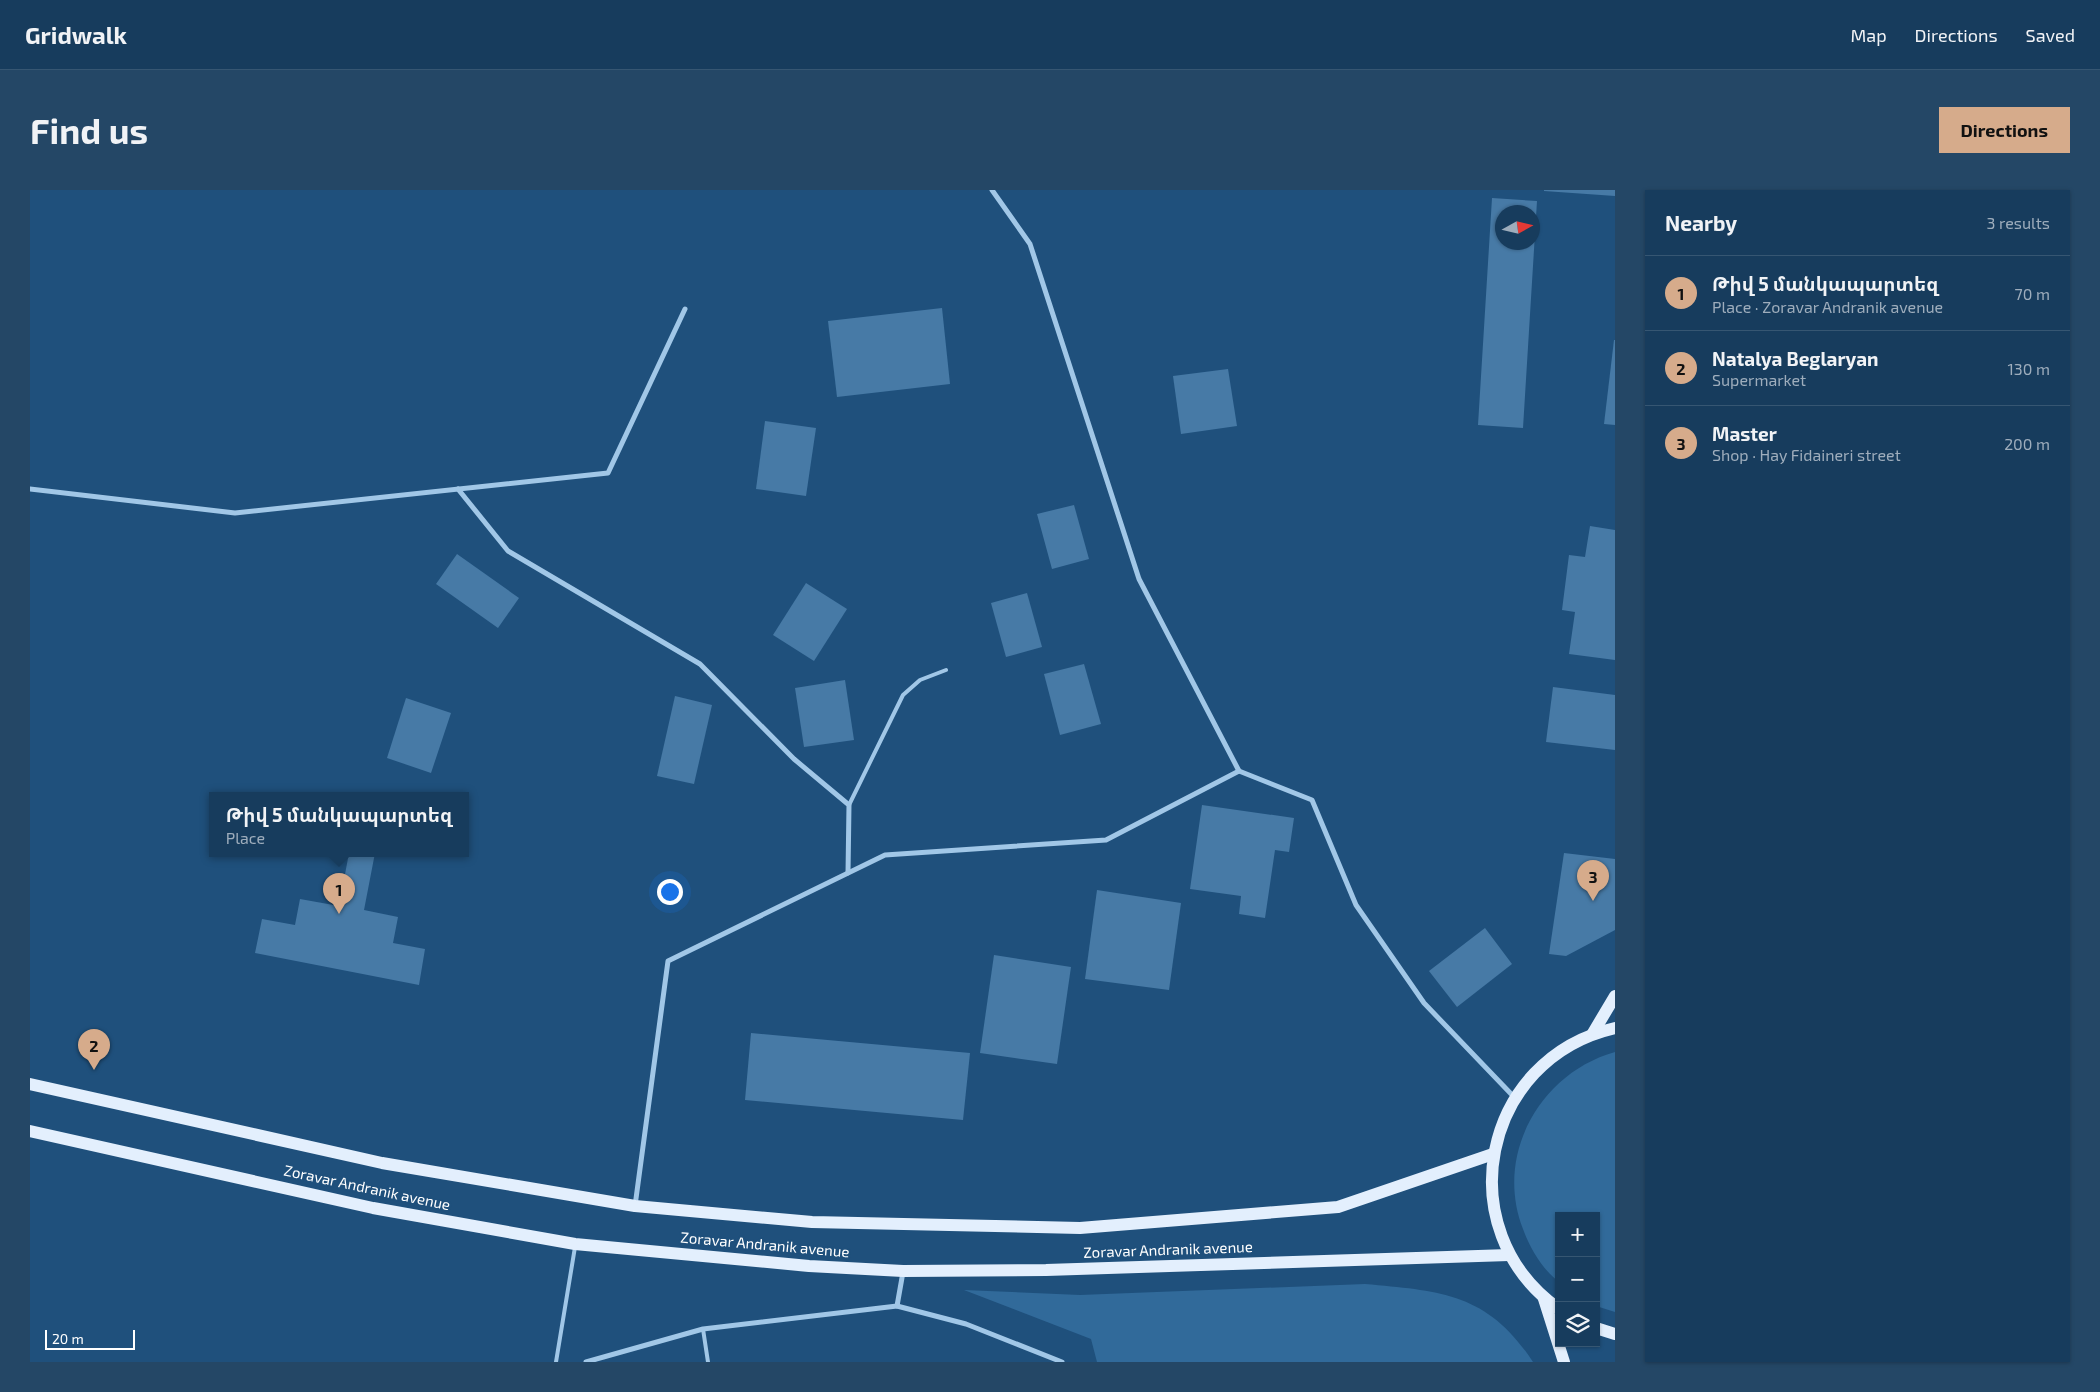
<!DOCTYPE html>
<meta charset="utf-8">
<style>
body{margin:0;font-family:"Exo 2","Noto Sans Armenian",sans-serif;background:#244766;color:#f1f3f6}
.controls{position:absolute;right:15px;bottom:15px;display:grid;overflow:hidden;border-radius:0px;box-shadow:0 1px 4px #0004}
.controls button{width:45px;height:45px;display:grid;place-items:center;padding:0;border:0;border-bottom:1px solid #365672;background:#173c5d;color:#f1f3f6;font:25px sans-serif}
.compass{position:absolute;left:1465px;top:15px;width:45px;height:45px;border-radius:50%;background:#173c5d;box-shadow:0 1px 4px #0004;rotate:82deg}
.scale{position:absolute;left:15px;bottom:12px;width:90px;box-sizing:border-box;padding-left:5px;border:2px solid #fff;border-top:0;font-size:14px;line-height:18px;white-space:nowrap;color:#fff;-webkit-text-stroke:4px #1f507c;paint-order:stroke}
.you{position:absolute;left:639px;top:701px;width:18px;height:18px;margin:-12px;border:4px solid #fff;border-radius:50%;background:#1a73e8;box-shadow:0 0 0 8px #1a73e833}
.badge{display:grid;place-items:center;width:32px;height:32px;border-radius:50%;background:#d6ab8b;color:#111;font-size:16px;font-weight:700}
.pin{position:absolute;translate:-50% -41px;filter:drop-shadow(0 1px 2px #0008)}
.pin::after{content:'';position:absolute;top:26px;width:18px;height:15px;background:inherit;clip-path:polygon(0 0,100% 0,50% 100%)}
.popup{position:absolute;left:179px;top:602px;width:260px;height:65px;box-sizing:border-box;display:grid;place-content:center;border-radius:0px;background:#173c5d;filter:drop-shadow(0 1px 4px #0005);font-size:16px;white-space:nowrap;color:#9eadbc}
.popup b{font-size:19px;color:#f1f3f6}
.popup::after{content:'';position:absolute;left:50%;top:100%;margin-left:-10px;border:10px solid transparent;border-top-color:#173c5d}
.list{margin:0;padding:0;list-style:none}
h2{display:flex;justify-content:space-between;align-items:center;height:65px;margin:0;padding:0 20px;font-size:21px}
h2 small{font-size:16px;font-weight:400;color:#9eadbc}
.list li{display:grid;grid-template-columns:32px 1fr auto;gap:15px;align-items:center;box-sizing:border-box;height:75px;padding:0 20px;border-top:1px solid #365672}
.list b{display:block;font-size:19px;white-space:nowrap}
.list p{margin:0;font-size:16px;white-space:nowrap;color:#9eadbc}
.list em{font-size:16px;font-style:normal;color:#9eadbc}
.icon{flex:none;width:28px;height:28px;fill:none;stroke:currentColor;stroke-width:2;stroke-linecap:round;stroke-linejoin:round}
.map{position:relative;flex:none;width:1585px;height:1172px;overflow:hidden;border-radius:0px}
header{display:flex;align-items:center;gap:30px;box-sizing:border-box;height:70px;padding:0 25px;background:#173c5d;border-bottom:1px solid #365672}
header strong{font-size:24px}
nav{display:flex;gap:28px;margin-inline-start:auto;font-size:18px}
.intro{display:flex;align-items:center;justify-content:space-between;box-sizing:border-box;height:120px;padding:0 30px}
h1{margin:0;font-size:35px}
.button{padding:12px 22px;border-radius:0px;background:#d6ab8b;color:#111;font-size:18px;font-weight:700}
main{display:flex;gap:30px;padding:0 30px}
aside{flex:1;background:#173c5d;border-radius:0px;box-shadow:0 1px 4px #0004}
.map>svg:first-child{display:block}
.green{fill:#316a9a}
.building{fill:#477aa6;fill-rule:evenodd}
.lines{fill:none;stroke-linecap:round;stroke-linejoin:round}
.lane{stroke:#a1c7e7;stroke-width:4}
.street{stroke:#a1c7e7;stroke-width:5}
.primary{stroke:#e3effd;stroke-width:12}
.labels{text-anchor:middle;stroke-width:4;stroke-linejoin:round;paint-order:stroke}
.street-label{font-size:15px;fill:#fff;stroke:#1f507c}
</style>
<header>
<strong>Gridwalk</strong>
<nav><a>Map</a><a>Directions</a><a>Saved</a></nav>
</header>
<div class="intro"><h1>Find us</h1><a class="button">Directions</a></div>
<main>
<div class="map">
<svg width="1585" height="1172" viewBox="0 0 1585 1172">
<rect width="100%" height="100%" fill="#1f507c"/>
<!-- green -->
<g class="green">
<path d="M1585 862V1122L1566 1116V1026H1529V1092C1512 1079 1500 1058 1493 1039 1464 965 1510 883 1585 862Z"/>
<path d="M1335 1094C1411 1101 1458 1103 1503 1172H1067L1061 1149 934 1100 1050 1105Z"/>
</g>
<!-- building -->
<g class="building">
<path d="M1514 0H1585V6L1514 1Z"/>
<path d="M1462 8 1507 11 1493 238 1448 235ZM1472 22H1502V52H1472Z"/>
<path d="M912 118 920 194 807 207 798 131Z"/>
<path d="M1584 150H1585V235L1574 234Z"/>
<path d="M1198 179 1207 236 1151 244 1143 186Z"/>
<path d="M735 231 786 238 776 306 726 299Z"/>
<path d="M1044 315 1059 369 1022 379 1007 324Z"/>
<path d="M1560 336 1585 340V470L1539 464 1545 422 1532 420 1539 365 1555 367Z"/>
<path d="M427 364 489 408 468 438 406 394Z"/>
<path d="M776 393 817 419 784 471 743 445Z"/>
<path d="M997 403 1012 457 976 467 961 413Z"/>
<path d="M1054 474 1071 534 1030 545 1014 484Z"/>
<path d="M815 490 824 550 774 557 765 498Z"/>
<path d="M1523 497 1585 505V560L1516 552Z"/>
<path d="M645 506 682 515 664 594 627 586Z"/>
<path d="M376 508 421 523 401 583 357 568Z"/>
<path d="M1172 615 1264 628 1259 662 1245 660 1235 728 1209 724 1211 706 1160 699Z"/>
<path d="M319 663H345L334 720 368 727 363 753 395 759 389 795 225 763 232 729 265 735 270 709 309 716Z"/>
<path d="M1534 663 1585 669V740L1536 766 1519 764Z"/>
<path d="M1067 700 1151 713 1139 800 1055 789Z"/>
<path d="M1455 738 1482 774 1427 817 1399 781Z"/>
<path d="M964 765 1041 777 1027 874 950 863Z"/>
<path d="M721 843 940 863 933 930 715 910Z"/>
</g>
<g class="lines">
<!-- lane -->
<g class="lane">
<path d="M819 615 873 505 890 490 916 480"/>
<path d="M673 1139 678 1172"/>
<path d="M526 1172 545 1057"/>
</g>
<!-- street -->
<g class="street">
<path d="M962 0 1000 54 1109 389 1209 581 1282 610 1326 715 1394 813 1485 908"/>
<path d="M0 299 205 323 578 283 655 119"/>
<path d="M428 299 478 361 670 474 764 569 819 615 818 683"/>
<path d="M605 1016 638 771 855 665 1076 650 1209 581"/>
<path d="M867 1116 936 1134 1032 1172"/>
<path d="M556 1172 673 1139 867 1116 873 1082"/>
</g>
<!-- primary -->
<g class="primary">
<path d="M1563 843 1585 806"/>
<path d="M0 894 352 973 605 1016 782 1032 1050 1038 1308 1017 1463 964"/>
<path d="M0 941 343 1018 545 1054 779 1076 873 1081 1016 1080 1479 1065"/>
<path d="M1514 1109 1534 1172"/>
<path d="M1529 1119C1417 1040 1452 868 1585 838"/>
<path d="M1566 1138 1585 1144"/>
</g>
</g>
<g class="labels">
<!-- street labels -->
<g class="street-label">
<text transform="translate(337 998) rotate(12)" y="5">Zoravar Andranik avenue</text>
<text transform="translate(735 1055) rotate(5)" y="5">Zoravar Andranik avenue</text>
<text transform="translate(1138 1060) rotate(-2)" y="5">Zoravar Andranik avenue</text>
</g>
</g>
</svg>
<div class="controls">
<button>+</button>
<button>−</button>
<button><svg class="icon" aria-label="layers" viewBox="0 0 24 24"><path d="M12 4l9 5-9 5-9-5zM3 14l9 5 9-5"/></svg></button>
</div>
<svg class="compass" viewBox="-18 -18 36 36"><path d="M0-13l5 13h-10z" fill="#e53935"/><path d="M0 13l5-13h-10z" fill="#9eadbc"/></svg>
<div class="scale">20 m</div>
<div class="you"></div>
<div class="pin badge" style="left:309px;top:724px">1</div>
<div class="popup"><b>Թիվ 5 մանկապարտեզ</b>Place</div>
<div class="pin badge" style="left:64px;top:880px">2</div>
<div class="pin badge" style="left:1563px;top:711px">3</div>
</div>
<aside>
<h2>Nearby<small>3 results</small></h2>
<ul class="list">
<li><span class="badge">1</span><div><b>Թիվ 5 մանկապարտեզ</b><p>Place · Zoravar Andranik avenue</p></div><em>70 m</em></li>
<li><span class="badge">2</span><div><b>Natalya Beglaryan</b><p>Supermarket</p></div><em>130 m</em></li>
<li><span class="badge">3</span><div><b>Master</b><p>Shop · Hay Fidaineri street</p></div><em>200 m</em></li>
</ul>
</aside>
</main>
